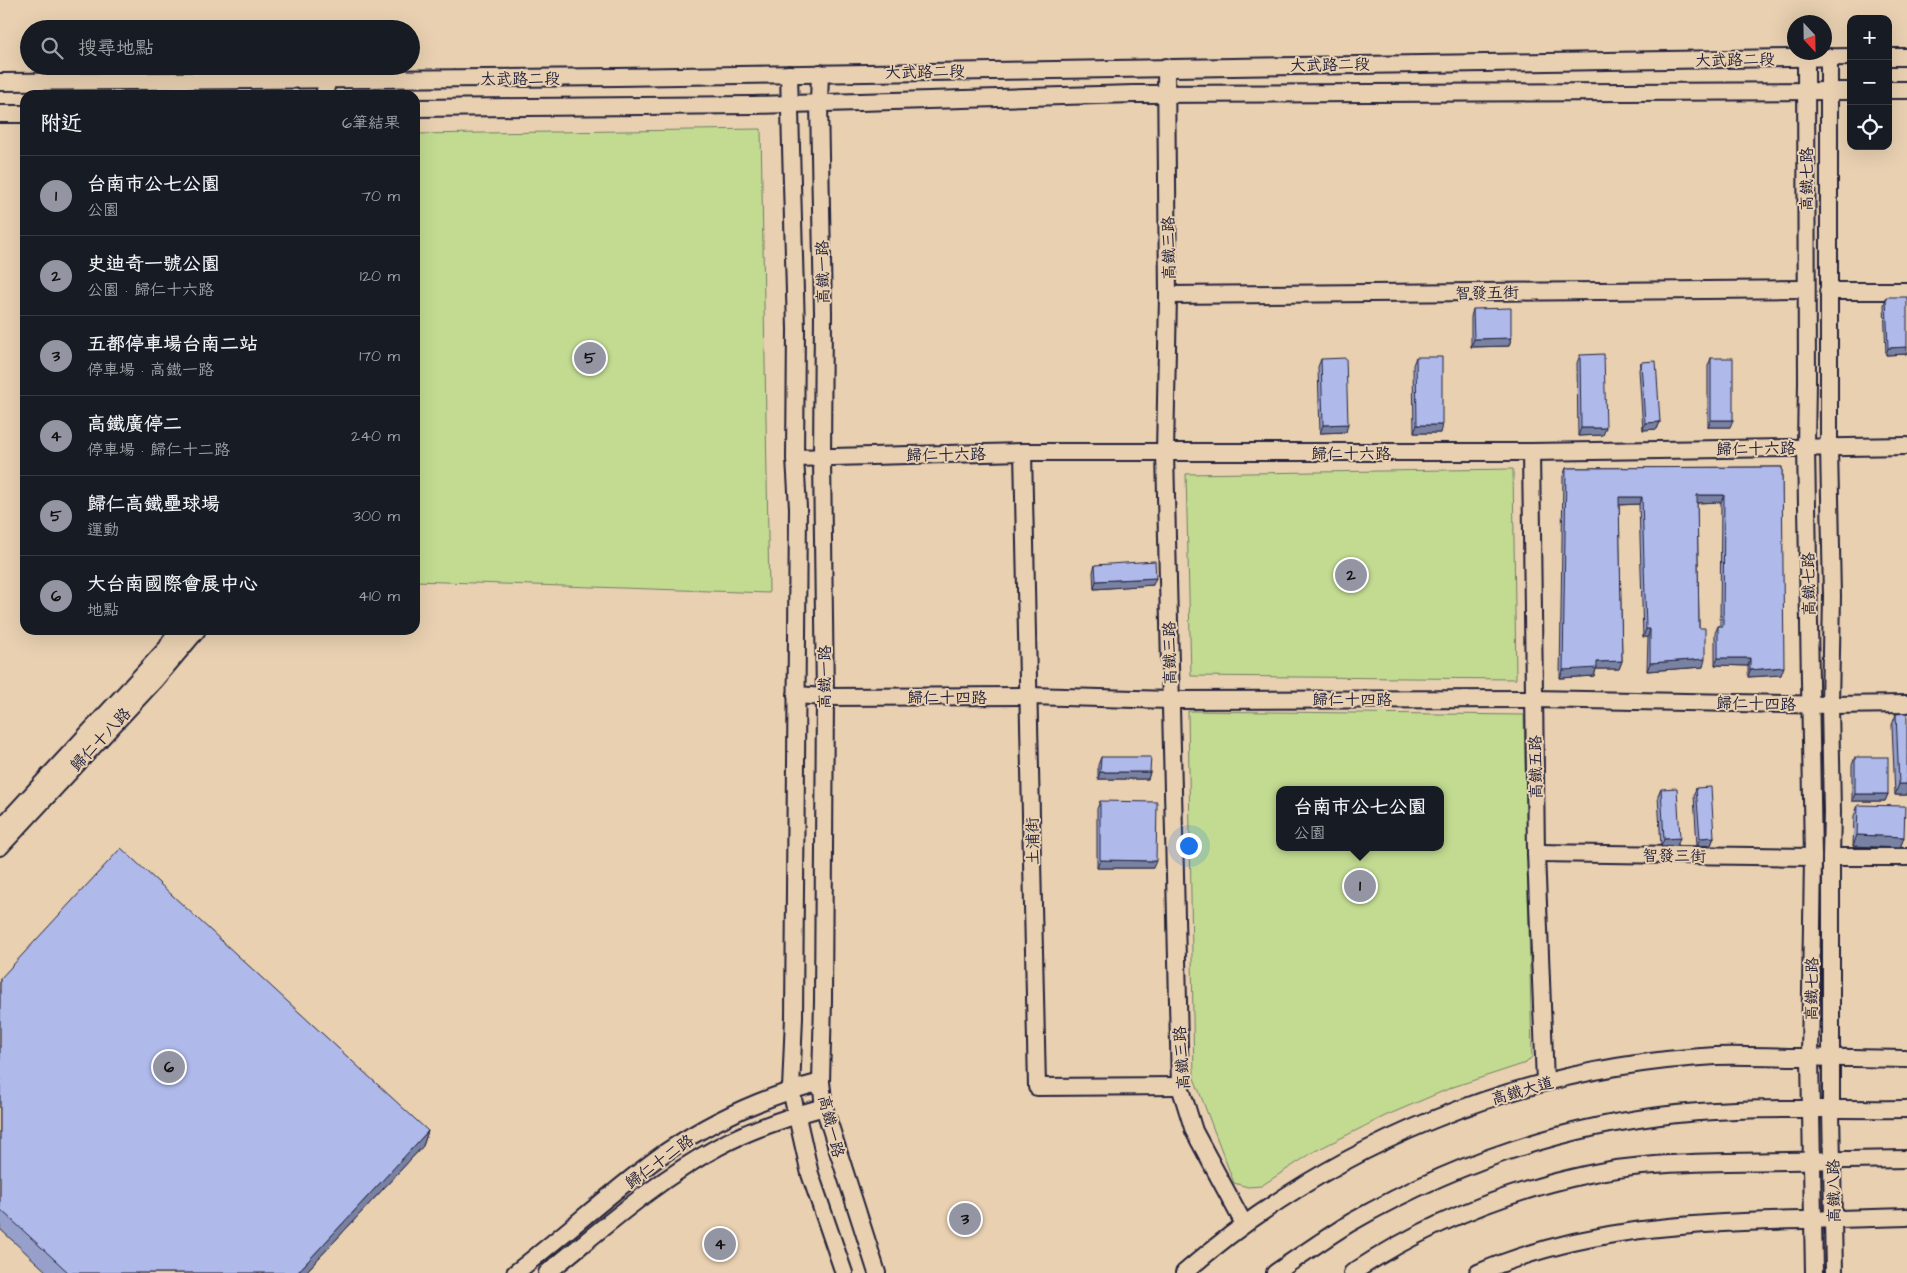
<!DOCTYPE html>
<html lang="zh-TW">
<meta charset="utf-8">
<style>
body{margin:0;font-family:"Architects Daughter","LXGW WenKai TC",sans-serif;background:#20242c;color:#f1f3f6}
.controls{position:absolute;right:15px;top:15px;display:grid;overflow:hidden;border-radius:10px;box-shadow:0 5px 20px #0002}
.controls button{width:45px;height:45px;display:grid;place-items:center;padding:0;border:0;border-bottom:1px solid #363941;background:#171b24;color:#f1f3f6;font:25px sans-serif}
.compass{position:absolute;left:1787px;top:15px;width:45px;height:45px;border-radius:50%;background:#171b24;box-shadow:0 5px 20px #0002;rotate:158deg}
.you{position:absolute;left:1188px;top:845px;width:18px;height:18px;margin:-12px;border:4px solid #fff;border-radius:50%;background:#1a73e8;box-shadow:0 0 0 8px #1a73e833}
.badge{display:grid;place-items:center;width:32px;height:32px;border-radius:50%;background:#9495a2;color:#111;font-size:16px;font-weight:700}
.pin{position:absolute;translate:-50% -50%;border:2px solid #fff;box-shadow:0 1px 5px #0006}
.popup{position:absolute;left:1276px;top:786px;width:168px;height:65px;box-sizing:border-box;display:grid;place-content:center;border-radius:10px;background:#171b24;filter:drop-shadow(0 1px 4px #0005);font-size:16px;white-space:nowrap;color:#9ea1a6}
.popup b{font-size:19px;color:#f1f3f6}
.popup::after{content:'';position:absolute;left:50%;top:100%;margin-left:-10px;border:10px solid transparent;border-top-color:#171b24}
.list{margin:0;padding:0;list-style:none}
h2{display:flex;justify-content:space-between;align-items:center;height:65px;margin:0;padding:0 20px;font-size:21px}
h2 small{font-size:16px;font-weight:400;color:#9ea1a6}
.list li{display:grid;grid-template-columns:32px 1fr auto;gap:15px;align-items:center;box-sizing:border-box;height:80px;padding:0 20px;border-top:1px solid #363941}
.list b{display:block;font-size:19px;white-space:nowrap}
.list p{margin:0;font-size:16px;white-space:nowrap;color:#9ea1a6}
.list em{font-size:16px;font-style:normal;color:#9ea1a6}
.icon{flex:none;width:28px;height:28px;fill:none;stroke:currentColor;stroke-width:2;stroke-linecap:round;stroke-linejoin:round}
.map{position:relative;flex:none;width:1907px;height:1273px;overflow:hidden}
.search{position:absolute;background:#171b24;box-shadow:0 5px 20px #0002;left:20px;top:20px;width:400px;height:55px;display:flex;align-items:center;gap:12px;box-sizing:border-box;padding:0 18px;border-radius:28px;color:#9ea1a6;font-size:19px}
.panel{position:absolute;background:#171b24;box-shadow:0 5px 20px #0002;left:20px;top:90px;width:400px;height:545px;border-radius:15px}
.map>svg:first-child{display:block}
.green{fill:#c2db91;stroke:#727e66;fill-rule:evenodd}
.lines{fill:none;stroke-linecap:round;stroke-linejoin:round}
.minor-casing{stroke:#22223b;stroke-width:20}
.minor{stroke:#e9d0b1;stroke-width:16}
.wall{fill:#96a0ca;stroke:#22223b}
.shaded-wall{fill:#7a82a4;stroke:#22223b}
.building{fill:#afbaeb;stroke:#22223b}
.labels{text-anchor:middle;stroke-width:4;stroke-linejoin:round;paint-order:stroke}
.street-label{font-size:16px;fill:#22223b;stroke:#e9d0b1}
</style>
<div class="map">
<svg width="1907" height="1273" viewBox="0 0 1907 1273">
<rect width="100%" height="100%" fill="#e9d0b1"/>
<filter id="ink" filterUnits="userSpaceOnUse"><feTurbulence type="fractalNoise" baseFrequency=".02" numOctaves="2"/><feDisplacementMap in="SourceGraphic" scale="10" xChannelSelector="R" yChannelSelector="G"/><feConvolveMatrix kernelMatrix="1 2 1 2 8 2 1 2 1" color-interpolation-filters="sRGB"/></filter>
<g filter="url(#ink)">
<!-- green -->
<g class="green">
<path d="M761 129 769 593 415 581V134Z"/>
<path d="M1513 469 1516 679 1191 676 1186 474Z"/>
<path d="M1188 711 1524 715 1532 1057 1526 1063 1453 1087 1385 1116 1315 1151 1261 1186 1248 1187 1234 1183 1194 1078ZM1280 790H1440V847H1280Z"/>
</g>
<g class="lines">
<!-- minor casing -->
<g class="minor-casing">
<g id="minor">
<path d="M1829 57V448L1832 596 1830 705 1832 812 1831 857V1110L1834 1273"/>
<path d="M1888 57H1907"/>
<path d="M1806 58 1807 382 1806 447 1813 857 1810 1058 1814 1273"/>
<path d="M1166 67 1168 295 1165 453 1180 1086 1194 1131 1244 1224"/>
<path d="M820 73 819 103 823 312 822 458 825 697 823 1001 821 1082 824 1107 877 1273"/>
<path d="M789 74 796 329 795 458 798 508 794 1017 791 1090 810 1174 844 1273"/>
<path d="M0 82 618 77 1851 57"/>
<path d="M1888 90H1907"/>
<path d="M324 95 328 79"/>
<path d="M415 108 753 105 1134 94 1851 91"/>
<path d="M0 114H25"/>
<path d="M1828 291H1907"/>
<path d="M1168 295 1806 289"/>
<path d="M1023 452 1037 1087 1180 1086"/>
<path d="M1531 452 1536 853 1545 1082"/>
<path d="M795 458 1023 452H1531L1907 446"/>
<path d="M796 695 825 697 1029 696 1170 700 1534 699 1830 705 1907 704"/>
<path d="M0 829 167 648 177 630"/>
<path d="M0 847 154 681 197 630"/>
<path d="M1536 853 1813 857"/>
<path d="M1831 857H1907"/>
<path d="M515 1273C566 1234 614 1189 666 1152 713 1120 766 1096 821 1082"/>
<path d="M547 1273C602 1229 655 1181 718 1147 751 1129 788 1117 824 1107"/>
<path d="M1184 1273C1330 1145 1521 1066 1716 1056 1744 1055 1773 1057 1802 1057 1837 1058 1872 1058 1907 1059"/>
<path d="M1275 1273C1300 1256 1324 1239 1350 1223 1451 1165 1561 1126 1677 1114 1753 1106 1831 1110 1907 1109"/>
<path d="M1352 1273C1423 1226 1505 1192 1589 1174 1634 1164 1683 1163 1729 1162 1788 1161 1848 1160 1907 1159"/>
<path d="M1478 1273C1581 1228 1694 1222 1805 1220 1839 1219 1873 1218 1907 1217"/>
</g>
</g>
<!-- minor -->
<use href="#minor" class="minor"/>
</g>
<!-- wall -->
<g class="wall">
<path d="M1886 297 1907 354 1886 355 1884 305Z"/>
<path d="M1473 309 1511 338 1509 346 1471 347V317Z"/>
<path d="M1580 355 1603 435 1578 436 1577 363Z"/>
<path d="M1416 357 1440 433H1414L1413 365Z"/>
<path d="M1711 358 1730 427H1708V366Z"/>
<path d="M1321 359 1346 432 1320 433 1318 367Z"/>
<path d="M1641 362 1660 422 1657 429 1643 430 1639 370Z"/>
<path d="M1782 467 1781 675 1748 677V666L1715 665V633L1718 626H1720L1721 502 1697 503 1699 628 1703 667 1647 671 1648 637H1643L1639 504 1619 505 1622 661 1619 669H1596L1594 676 1560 678 1563 476 1566 468Z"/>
<path d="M1095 565 1153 585 1094 589 1093 572Z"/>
<path d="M1896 714 1907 795H1895L1892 725Z"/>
<path d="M1101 757 1150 772 1148 779H1098V765Z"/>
<path d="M1855 757 1888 794 1885 801H1852V765Z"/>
<path d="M1696 788 1714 837 1711 845 1697 846 1694 795Z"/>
<path d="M1661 789 1677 846 1661 847 1658 796Z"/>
<path d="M1100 801 1153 868H1097V809Z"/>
<path d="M1858 805 1904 837 1900 848 1853 846 1854 816Z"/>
<path d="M0 979 428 1131 423 1146 305 1273H48L0 1229Z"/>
</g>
<!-- shaded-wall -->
<g class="shaded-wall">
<path d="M1511 338 1509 346 1471 347 1474 339Z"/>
<path d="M1907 347V354L1886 355 1888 348Z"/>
<path d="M1711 420H1733L1730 427H1708Z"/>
<path d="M1660 422 1657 429 1643 430 1645 423Z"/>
<path d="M1348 424 1346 432 1320 433 1323 425Z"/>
<path d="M1417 425H1442L1440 433H1414Z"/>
<path d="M1581 428H1606L1603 435 1578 436Z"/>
<path d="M1697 495H1724L1721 502 1694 503Z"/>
<path d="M1619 497H1642L1639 504 1616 505Z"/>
<path d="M1156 578 1153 585 1094 589 1096 581Z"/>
<path d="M1646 629H1650L1648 637H1643Z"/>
<path d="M1718 658H1750L1748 666 1715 665Z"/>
<path d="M1705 659 1703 667 1647 671 1650 663Z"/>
<path d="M1622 661 1619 669H1596L1594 676 1560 678 1563 670 1597 662Z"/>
<path d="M1784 667 1781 675 1748 677 1750 670Z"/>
<path d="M1100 772H1150L1148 779H1098Z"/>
<path d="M1899 784H1907V795H1895Z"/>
<path d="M1855 794H1888L1885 801H1852Z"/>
<path d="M1857 835 1904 837 1900 848 1853 846Z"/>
<path d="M1714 837 1711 845 1697 846 1700 838Z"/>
<path d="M1680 838 1677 846 1661 847 1664 839Z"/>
<path d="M1100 860 1156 861 1153 868H1097Z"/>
<path d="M428 1131 423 1146 305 1273H297Z"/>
</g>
<!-- building -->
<g class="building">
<path d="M1886 297H1907V347L1888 348Z"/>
<path d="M1511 308V338L1474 339 1473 309Z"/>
<path d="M1604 354 1606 428H1581L1580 355Z"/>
<path d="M1416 357H1442V425H1417Z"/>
<path d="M1346 358 1348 424 1323 425 1321 359Z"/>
<rect x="1711" y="358" width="22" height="62"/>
<path d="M1656 361 1660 422 1645 423 1641 362Z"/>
<path d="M1782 467 1784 667 1750 670V658H1718V626H1723L1724 495H1697L1699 628H1705V659L1650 663V629H1646L1642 497H1619L1622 661 1597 662V668L1563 670 1566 468Z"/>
<path d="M1155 561 1156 578 1096 581 1095 565Z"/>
<path d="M1907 713V784H1899L1896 714Z"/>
<path d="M1101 757H1151L1150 772H1100Z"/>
<rect x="1855" y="757" width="33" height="37"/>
<path d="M1711 787 1714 837 1700 838 1696 788Z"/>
<path d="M1677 788 1680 838 1664 839 1661 789Z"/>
<path d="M1100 801 1157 802 1156 861 1100 860Z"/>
<path d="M1858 805 1905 806 1904 837 1857 835Z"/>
<path d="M121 848 428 1131 297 1273H69L0 1209V979Z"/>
</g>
</g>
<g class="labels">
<!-- street labels -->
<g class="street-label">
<text transform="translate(1735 59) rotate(-1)" y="6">大武路二段</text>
<text transform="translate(1330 64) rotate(-1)" y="6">大武路二段</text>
<text transform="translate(925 71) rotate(-1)" y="6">大武路二段</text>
<text x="520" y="84">大武路二段</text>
<text transform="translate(1806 179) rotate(-90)" y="6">高鐵七路</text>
<text transform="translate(1168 248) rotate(-91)" y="6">高鐵三路</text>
<text transform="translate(822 272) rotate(-91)" y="6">高鐵一路</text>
<text transform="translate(1487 292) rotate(-1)" y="6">智發五街</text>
<text transform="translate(1756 448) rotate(-1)" y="6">歸仁十六路</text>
<text x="1351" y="459">歸仁十六路</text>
<text transform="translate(946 454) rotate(-1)" y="6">歸仁十六路</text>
<text transform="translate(1808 584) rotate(-91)" y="6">高鐵七路</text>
<text transform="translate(1169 653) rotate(-91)" y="6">高鐵三路</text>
<text transform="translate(824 677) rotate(-90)" y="6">高鐵一路</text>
<text x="947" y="703">歸仁十四路</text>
<text x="1352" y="705">歸仁十四路</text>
<text transform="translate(1756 703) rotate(1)" y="6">歸仁十四路</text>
<text transform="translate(100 739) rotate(-47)" y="6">歸仁十八路</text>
<text transform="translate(1535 767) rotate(-91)" y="6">高鐵五路</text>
<text transform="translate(1032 841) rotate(-91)" y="6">土浦街</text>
<text transform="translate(1674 855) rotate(1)" y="6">智發三街</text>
<text transform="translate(1811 989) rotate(-89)" y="6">高鐵七路</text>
<text transform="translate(1181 1058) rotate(-94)" y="6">高鐵三路</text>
<text transform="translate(1522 1090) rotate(-16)" y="6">高鐵大道</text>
<text transform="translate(832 1126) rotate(76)" y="6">高鐵一路</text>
<text transform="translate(659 1161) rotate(-36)" y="6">歸仁十二路</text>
<text transform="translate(1833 1191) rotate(-91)" y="6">高鐵八路</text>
</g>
</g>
</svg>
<div class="controls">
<button>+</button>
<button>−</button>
<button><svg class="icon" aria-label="locate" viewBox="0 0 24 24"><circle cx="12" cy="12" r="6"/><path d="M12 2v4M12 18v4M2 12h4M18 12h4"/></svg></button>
</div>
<svg class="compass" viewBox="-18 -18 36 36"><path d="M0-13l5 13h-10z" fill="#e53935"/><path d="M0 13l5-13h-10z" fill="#9ea1a6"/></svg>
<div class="you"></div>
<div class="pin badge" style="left:1360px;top:886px">1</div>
<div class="popup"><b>台南市公七公園</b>公園</div>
<div class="pin badge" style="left:1351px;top:575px">2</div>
<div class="pin badge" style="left:965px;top:1219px">3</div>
<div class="pin badge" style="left:720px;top:1244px">4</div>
<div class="pin badge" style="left:590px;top:358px">5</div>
<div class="pin badge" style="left:169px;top:1067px">6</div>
<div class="search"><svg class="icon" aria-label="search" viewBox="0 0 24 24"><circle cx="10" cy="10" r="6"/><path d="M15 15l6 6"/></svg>搜尋地點</div>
<section class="panel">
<h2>附近<small>6筆結果</small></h2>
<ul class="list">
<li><span class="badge">1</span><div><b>台南市公七公園</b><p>公園</p></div><em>70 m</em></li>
<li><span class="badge">2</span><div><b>史迪奇一號公園</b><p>公園 · 歸仁十六路</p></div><em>120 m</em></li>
<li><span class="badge">3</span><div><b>五都停車場台南二站</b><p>停車場 · 高鐵一路</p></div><em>170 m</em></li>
<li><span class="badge">4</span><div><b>高鐵廣停二</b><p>停車場 · 歸仁十二路</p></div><em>240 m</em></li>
<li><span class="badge">5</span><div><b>歸仁高鐵壘球場</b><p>運動</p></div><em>300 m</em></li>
<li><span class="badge">6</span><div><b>大台南國際會展中心</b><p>地點</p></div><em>410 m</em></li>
</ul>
</section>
</div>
